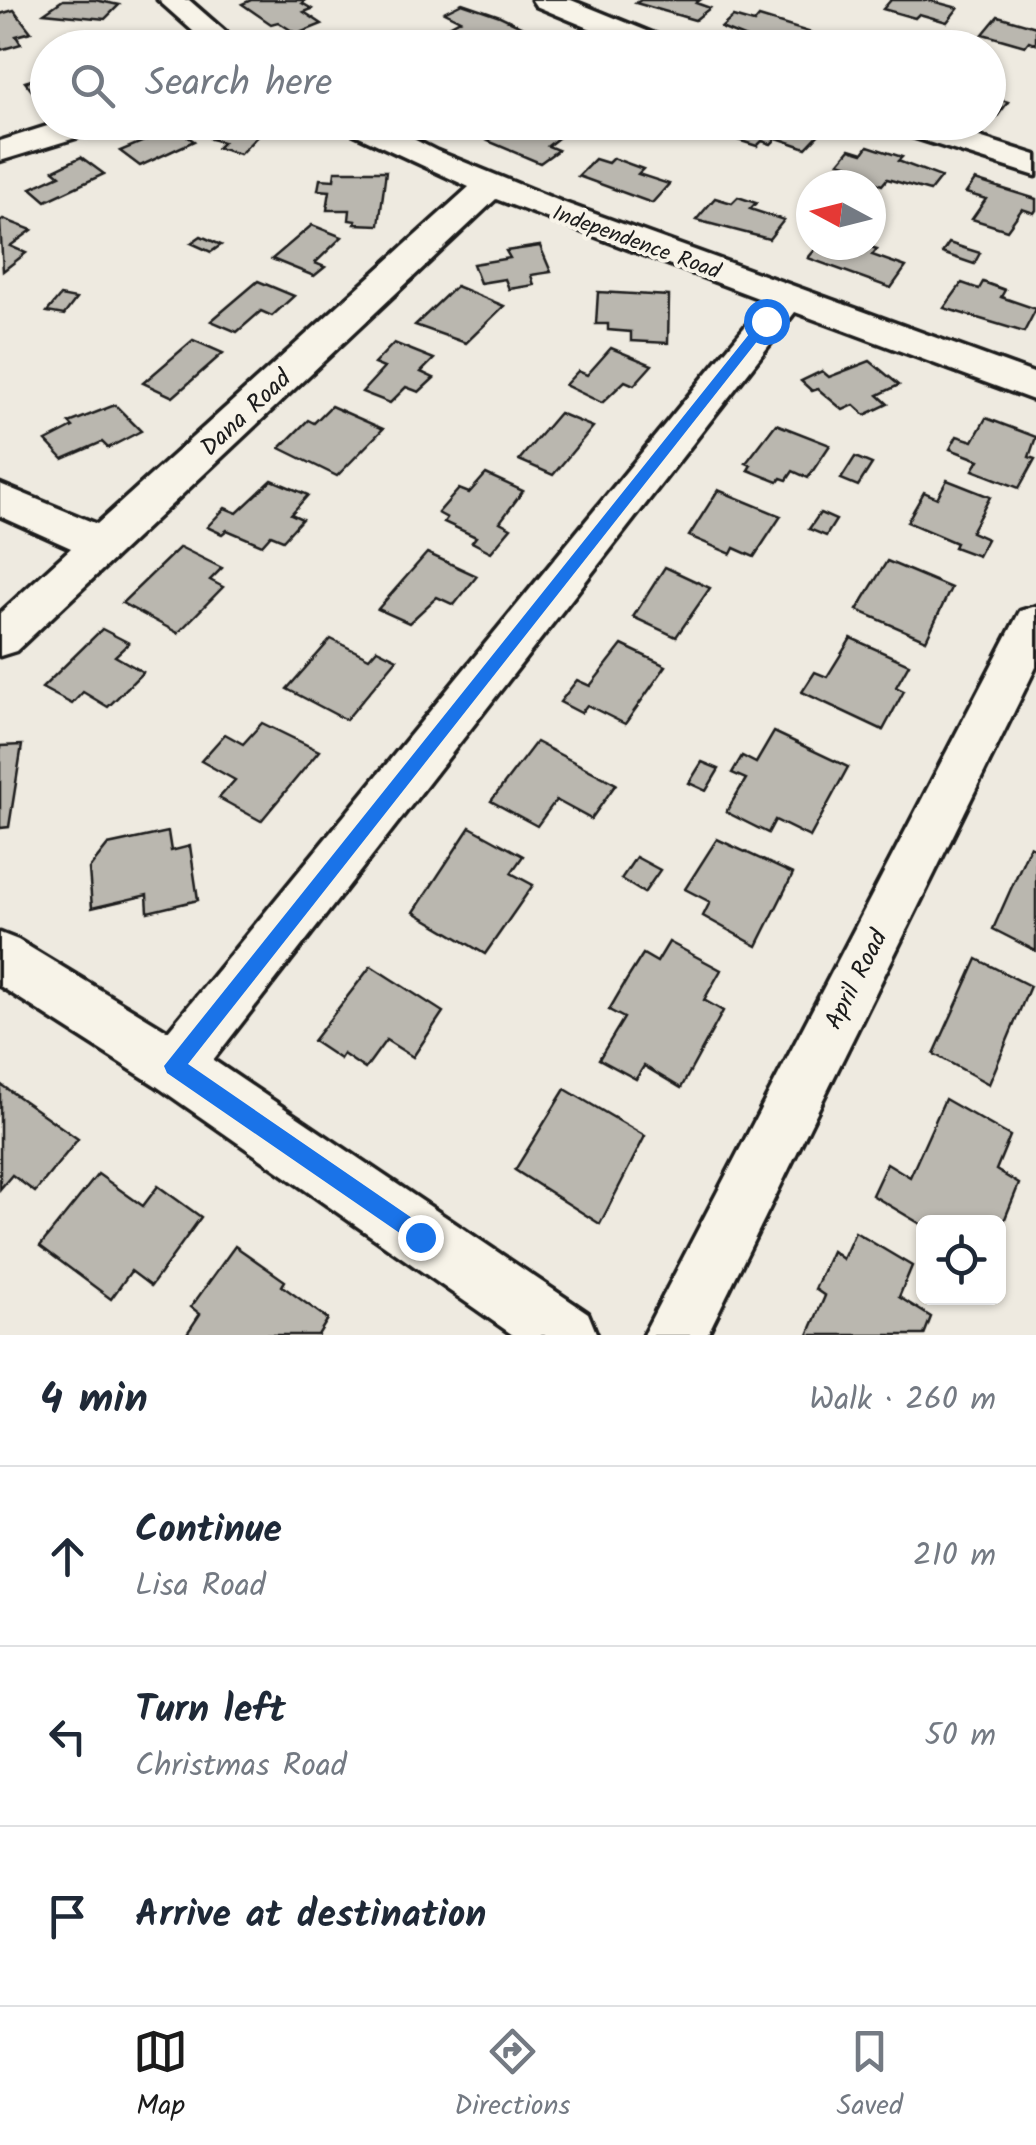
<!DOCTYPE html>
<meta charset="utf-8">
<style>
body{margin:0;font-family:Kalam,sans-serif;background:#f2f2f3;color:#1f2937}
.controls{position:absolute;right:30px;bottom:30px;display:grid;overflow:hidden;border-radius:15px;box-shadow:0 2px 8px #0004}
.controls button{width:90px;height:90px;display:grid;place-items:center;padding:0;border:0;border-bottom:2px solid #e0e1e3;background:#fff;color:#1f2937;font:50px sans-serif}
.compass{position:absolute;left:796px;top:170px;width:90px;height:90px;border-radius:50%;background:#fff;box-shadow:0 2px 8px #0004;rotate:277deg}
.stop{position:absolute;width:30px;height:30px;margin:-22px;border:8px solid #1a73e8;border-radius:50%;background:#fff}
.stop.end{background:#1a73e8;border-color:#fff;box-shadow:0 2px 10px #0008}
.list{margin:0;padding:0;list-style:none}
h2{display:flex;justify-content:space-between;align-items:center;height:130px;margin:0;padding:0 40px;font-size:42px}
h2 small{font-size:32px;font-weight:400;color:#747a83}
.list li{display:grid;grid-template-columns:65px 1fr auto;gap:30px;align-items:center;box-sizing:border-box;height:180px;padding:0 40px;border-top:2px solid #e0e1e3}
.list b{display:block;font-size:38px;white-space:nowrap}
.list p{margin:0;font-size:32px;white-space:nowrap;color:#747a83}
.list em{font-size:32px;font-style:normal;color:#747a83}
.icon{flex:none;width:55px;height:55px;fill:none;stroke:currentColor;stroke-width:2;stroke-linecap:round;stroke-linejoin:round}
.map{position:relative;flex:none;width:1036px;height:1335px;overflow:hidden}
.search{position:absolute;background:#fff;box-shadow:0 2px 8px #0004;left:30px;right:30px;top:30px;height:110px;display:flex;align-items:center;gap:25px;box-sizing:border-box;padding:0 35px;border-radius:55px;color:#747a83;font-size:38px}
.sheet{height:670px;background:#fff}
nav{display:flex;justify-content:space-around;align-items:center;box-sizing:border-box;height:140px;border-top:2px solid #e0e1e3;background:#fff;font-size:28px;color:#747a83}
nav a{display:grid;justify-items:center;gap:5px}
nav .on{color:#1c1c1c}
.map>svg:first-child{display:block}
.building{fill:#bab7af;stroke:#1c1c1c;stroke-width:2.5}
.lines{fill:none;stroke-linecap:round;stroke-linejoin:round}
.minor-casing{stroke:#1c1c1c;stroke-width:7}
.minor{fill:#f7f3e8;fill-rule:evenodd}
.route{fill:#1a73e8}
.labels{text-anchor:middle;stroke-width:8;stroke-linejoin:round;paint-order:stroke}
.far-street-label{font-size:22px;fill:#1c1c1c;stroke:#f7f3e8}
.street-label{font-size:25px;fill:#1c1c1c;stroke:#f7f3e8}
</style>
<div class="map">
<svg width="1036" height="1335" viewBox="0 0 1036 1335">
<rect width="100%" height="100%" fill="#eeeae0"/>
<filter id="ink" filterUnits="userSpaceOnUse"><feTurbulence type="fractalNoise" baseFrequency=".01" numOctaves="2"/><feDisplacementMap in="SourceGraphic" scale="20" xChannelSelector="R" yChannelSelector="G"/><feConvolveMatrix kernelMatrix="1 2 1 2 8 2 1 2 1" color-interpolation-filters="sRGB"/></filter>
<g filter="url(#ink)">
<!-- building -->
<g class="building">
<path d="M63 0H95L119 5 105 19 44 13Z"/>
<path d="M251 0H305L302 3 312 9 304 12 322 24 297 34 278 22 271 24 242 4Z"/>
<path d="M641 0H700L696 3 710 8 695 20 636 3Z"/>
<path d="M891 0H928L958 8 947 22 919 14 915 18 883 9Z"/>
<path d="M462 3 500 16 525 28 494 45 451 25 460 20 444 12Z"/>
<path d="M14 10 31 32 16 36 21 44 0 50V14Z"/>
<path d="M998 16 1036 27V44L1029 41 1025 46 983 34Z"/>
<path d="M733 17 754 23 759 17 812 33 798 48H771L721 28Z"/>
<path d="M366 34 386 46 323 48 339 40 346 44Z"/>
<path d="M48 75V104L43 105 25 82Z"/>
<path d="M988 96 1008 102 996 118 988 116Z"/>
<path d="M202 122H271L240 154 217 148 223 142 211 139 219 132 198 127Z"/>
<path d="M549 122 568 130 548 146 558 150 540 163 488 141 517 122Z"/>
<path d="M738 122H794L821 132 806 148 777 138 771 144 762 141 757 146 738 140 747 128 736 125Z"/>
<path d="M175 128 194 141 140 166 120 151Z"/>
<path d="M868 146 902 157 898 161 941 177 930 191 887 179 882 185 846 173 852 166 839 162 850 149 863 153Z"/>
<path d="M81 157 104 174 46 201 31 188 60 175 54 170Z"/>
<path d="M613 158 643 169 638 174 669 184 652 203 578 176 595 159 608 163Z"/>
<path d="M335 171H386L379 225 355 224 356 221 349 220 350 210H327L330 191 318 190 320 179 334 180Z"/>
<path d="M975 180 1036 199V210L1034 213 1022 209 1007 230 972 219 986 199 966 193Z"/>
<path d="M738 197 756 203 750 209 784 220 769 239 696 220 715 198 732 203Z"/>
<path d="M3 219 32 230 10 246 26 253 3 271 0 222Z"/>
<path d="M312 225 342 237 315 263 325 267 314 276 272 259Z"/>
<path d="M201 236 221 245 211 252 191 243Z"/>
<path d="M949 243 964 248 980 253 974 264 942 253Z"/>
<path d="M819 245H864L877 249 872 255 906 267 891 288 808 258Z"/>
<path d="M540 246 551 272 531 275 534 285 509 289 505 279 480 283 473 264 510 258 506 251Z"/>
<path d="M258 281 294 296 272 316 261 311 237 332 211 321Z"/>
<path d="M983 282 1005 290 1001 297 1036 309 1024 332 944 308 962 283 979 289Z"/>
<path d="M456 286 504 306 466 343 415 325Z"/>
<path d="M598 292 669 296 668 343 631 341V332L608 330V324H596Z"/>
<path d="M60 296 76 299 64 315 47 312Z"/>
<path d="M193 340 223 353 173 397 143 383Z"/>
<path d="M394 343 434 359 421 372 434 378 419 392 406 387 390 403 362 392 384 368 374 364Z"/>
<path d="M611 348 652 365 634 385 625 381 602 403 565 385 578 371 587 375Z"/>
<path d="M870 361 899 385 878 395 888 404 865 415 854 405 843 410 818 389 812 391 801 381 822 371 829 377Z"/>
<path d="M115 405 141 431 108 448 102 442 63 459 46 441 73 427 69 423Z"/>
<path d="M331 406 383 429 337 476 280 448 308 420 314 423Z"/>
<path d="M559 413 593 427 553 475 519 460Z"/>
<path d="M986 418 1036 437 1029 457 1035 459 1019 488 973 470 979 460 950 449 957 436 973 441Z"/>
<path d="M776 424 830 445 808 478 793 471 787 480 781 478 778 482 748 470 751 465 746 463Z"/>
<path d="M855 457 872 464 858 486 841 479Z"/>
<path d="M486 474 523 491 500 522 511 528 491 552 472 542 476 537 444 522 447 518 438 513 459 489 469 493Z"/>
<path d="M272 480 308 495 291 514 302 519 283 540 271 535 262 545 227 530 222 534 207 527 225 508 237 513Z"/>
<path d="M947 480 990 497 971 532 987 539 978 556 954 547 956 543 907 522 924 492 937 498Z"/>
<path d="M718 490 781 516 754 557 734 548 731 554 689 536Z"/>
<path d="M820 513 836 520 826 536 809 529Z"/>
<path d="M180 547 222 568 210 580 223 587 178 633 122 603Z"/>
<path d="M427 553 477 576 454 605 437 597 409 623 378 609Z"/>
<path d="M887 561 951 588 926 640 857 610Z"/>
<path d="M665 567 710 588 676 637 633 617Z"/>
<path d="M102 629 129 643 115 656 143 672 108 707 83 692 72 704 42 688Z"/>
<path d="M851 638 909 664 896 687 904 691 883 730 802 692 815 672 827 677Z"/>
<path d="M331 639 369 658 377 649 397 659 346 720 287 689Z"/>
<path d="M622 645 666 666 625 724 587 705 581 713 560 702 577 680 590 686Z"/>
<path d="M262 723 319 751 261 821 219 798 235 780 201 761 225 734 243 744Z"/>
<path d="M774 732 848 767 810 837 775 820 768 833 726 812 746 779 732 773 742 756 756 763Z"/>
<path d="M536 742 616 784 591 819 556 800 537 826 491 801Z"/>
<path d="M22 745 9 827 0 828V746Z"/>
<path d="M702 762 719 769 706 791 689 783Z"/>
<path d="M470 827 523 856 511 873 533 885 485 954 414 912Z"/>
<path d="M168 832 171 851 190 846 198 900 148 912 147 895 92 908 89 869 108 845Z"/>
<path d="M717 839 793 874 757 946 703 916 710 902 685 889Z"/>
<path d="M1030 846 1036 849V951L993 929Z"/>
<path d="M636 857 660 870 644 893 621 879Z"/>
<path d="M669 942 721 970 704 1000 723 1011 681 1088 644 1066 636 1079 599 1059 624 1018 609 1010 626 981 643 954 657 962Z"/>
<path d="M977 959 1030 986 989 1084 934 1054Z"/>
<path d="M371 966 443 1012 413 1057 386 1040 365 1069 343 1054 340 1059 313 1041Z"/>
<path d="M0 1084 78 1139 35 1192 12 1175 0 1189Z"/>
<path d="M565 1089 645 1136 600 1224 515 1170Z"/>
<path d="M945 1099 1010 1136 996 1170 1019 1184 998 1236V1222H924V1226L872 1195 887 1163 910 1177Z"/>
<path d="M98 1174 143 1206 158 1186 201 1217 151 1286 131 1271 111 1299 40 1246Z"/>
<path d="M855 1232 912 1266 899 1297 931 1317 924 1335H808L825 1296 815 1289 832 1251 843 1259Z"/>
<path d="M235 1246 285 1281 282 1286 328 1319 318 1335H186L200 1314 191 1307Z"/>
</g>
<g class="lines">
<!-- minor casing -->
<g class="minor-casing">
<g id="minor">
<path d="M158 0H189L244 48H212Z"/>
<path d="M532 0H571L674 42 678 48H637L536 6Z"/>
<path d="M60 122H109L105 129 0 161V141Z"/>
<path d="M340 122H380L437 151 562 202 1036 374V401L795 312 213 1060 588 1313 597 1335H513L155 1085 0 986V933L18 940 168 1031 766 301 496 199 16 651 0 656V613L71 548 0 516V484L97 524 469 187 344 129Z"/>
<path d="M883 122H932L1036 155V176L887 129Z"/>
<path d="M1036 606V667L707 1335H643L1020 611Z"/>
</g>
</g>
<!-- minor -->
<use href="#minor" class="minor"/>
</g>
</g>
<!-- route -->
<path class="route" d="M762 318 773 321 188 1064 428 1229 431 1237 428 1244 420 1247 167 1073 164 1066Z"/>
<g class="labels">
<!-- far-street labels -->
<g class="far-street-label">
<text transform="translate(637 241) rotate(20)" y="8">Independence Road</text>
</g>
<!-- street labels -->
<g class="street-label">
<text transform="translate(245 412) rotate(-43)" y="9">Dana Road</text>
<text transform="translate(855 979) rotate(-63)" y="9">April Road</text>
</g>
</g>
</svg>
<div class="controls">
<button><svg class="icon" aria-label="locate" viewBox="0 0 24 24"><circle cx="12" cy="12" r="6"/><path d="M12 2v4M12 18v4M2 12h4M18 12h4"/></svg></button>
</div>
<svg class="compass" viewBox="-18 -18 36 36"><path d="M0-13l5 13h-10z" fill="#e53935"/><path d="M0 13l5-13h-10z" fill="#747a83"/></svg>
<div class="stop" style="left:766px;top:321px"></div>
<div class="stop end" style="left:420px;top:1237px"></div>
<div class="search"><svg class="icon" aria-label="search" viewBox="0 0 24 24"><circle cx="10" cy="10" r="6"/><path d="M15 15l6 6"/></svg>Search here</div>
</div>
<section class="sheet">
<h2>4 min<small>Walk · 260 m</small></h2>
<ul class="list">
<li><svg class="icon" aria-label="ahead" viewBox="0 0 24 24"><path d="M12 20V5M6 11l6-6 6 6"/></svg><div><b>Continue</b><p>Lisa Road</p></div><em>210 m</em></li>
<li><svg class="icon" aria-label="left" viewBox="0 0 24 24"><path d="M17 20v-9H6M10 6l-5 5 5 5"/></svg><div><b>Turn left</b><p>Christmas Road</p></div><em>50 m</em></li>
<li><svg class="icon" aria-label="arrive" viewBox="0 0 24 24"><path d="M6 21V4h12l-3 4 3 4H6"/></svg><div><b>Arrive at destination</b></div></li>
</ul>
</section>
<nav>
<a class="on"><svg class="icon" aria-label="map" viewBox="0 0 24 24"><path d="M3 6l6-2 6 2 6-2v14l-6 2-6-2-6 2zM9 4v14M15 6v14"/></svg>Map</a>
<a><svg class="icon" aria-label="directions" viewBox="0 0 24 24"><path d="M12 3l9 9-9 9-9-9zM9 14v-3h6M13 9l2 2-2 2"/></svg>Directions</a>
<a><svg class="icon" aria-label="saved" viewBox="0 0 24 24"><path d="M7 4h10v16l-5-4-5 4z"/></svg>Saved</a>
</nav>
